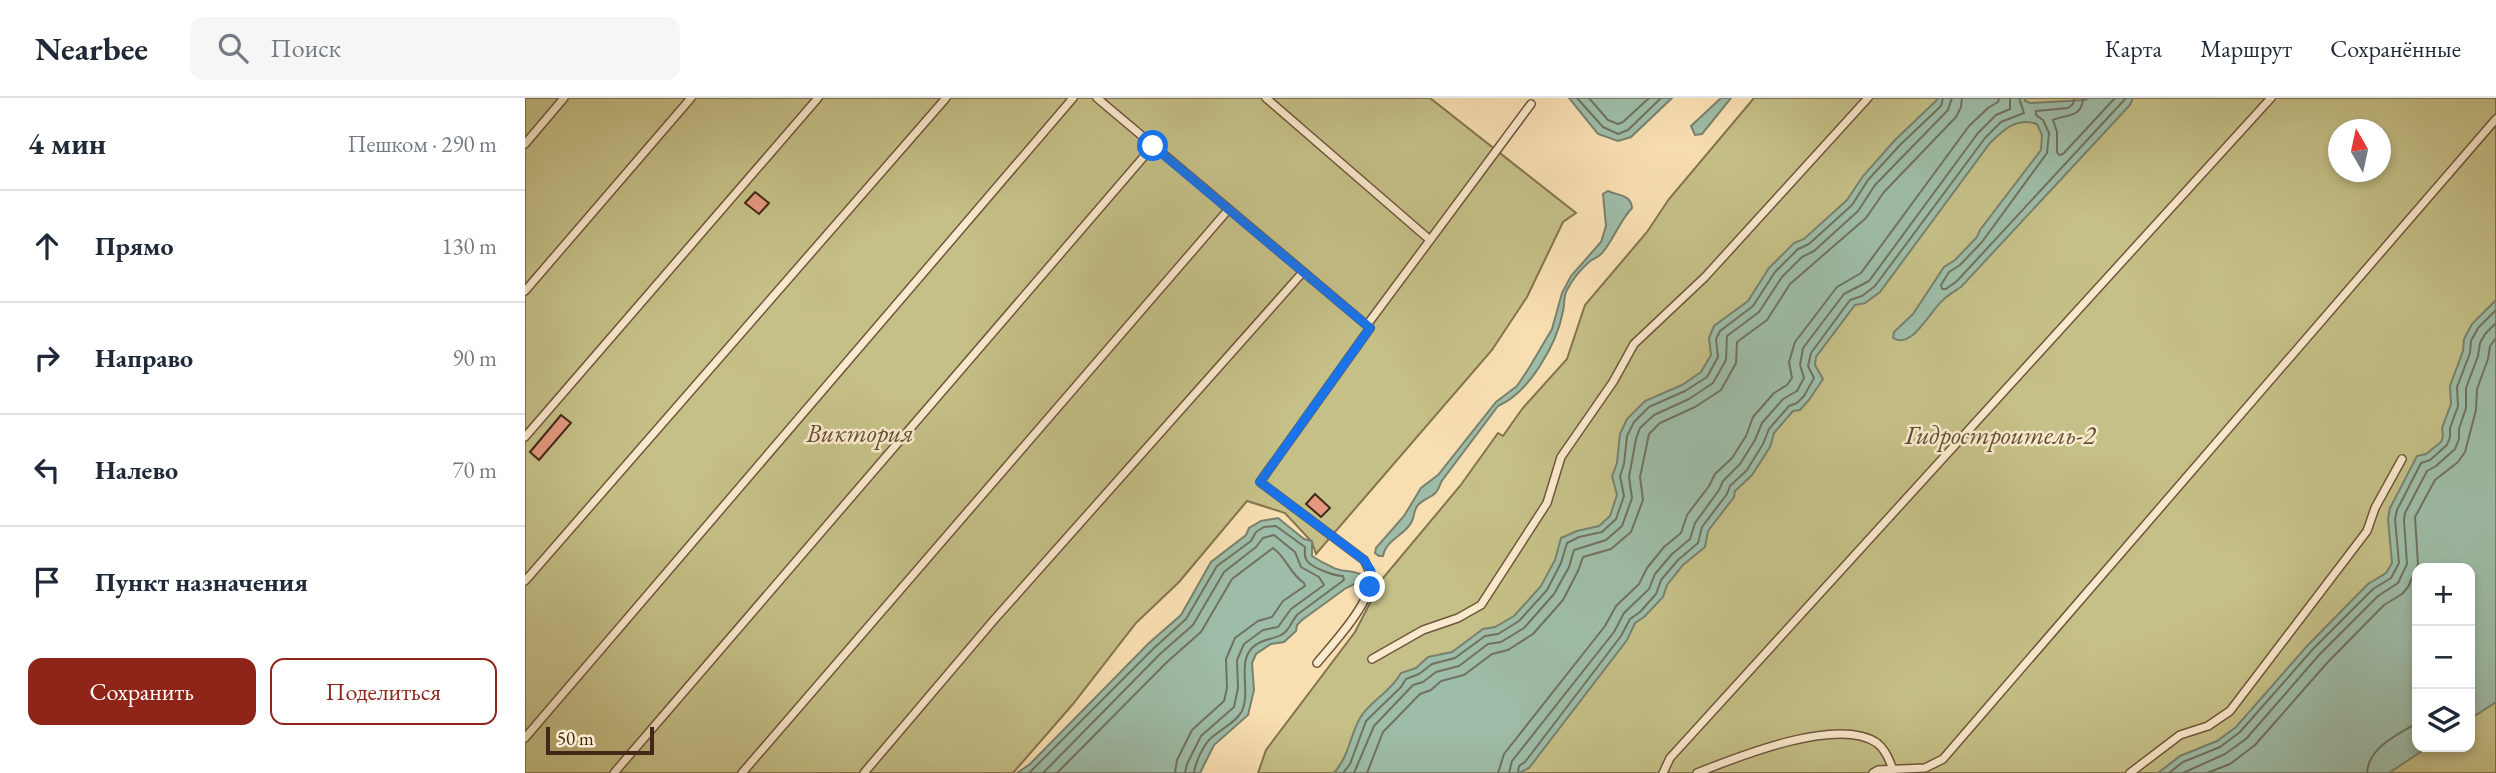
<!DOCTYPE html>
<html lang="ru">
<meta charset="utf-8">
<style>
body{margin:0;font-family:"EB Garamond",serif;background:#f6f6f7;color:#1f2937}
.controls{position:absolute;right:21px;bottom:21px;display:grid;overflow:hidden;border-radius:14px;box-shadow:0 4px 10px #0003}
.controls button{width:63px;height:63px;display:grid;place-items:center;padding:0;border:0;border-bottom:2px solid #e0e1e3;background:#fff;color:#1f2937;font:35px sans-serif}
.compass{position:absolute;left:1803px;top:21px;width:63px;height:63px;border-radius:50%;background:#fff;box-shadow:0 4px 10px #0003;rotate:351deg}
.scale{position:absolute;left:21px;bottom:18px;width:108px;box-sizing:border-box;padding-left:7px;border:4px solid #422816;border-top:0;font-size:19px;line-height:24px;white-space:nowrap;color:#422816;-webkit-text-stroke:5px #faeacd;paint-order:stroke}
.stop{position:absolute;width:21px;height:21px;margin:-16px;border:5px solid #1a73e8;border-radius:50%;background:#fff}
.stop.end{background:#1a73e8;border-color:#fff;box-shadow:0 2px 7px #0008}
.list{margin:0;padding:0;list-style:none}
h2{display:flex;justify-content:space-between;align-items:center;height:91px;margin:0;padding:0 28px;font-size:30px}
h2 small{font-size:23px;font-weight:400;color:#747a83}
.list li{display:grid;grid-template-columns:46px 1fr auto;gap:21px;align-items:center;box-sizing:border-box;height:112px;padding:0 28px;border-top:2px solid #e0e1e3}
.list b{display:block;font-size:26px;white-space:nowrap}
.list em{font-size:23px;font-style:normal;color:#747a83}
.actions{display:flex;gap:14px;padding:21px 28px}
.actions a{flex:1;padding:16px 0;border:2px solid #8f2418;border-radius:14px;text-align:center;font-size:24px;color:#8f2418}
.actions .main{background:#8f2418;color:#fff}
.icon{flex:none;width:38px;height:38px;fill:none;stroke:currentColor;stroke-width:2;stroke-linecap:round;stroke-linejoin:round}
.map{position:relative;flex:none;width:1971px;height:675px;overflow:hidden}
header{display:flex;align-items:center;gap:42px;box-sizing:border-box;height:98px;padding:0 35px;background:#fff;border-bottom:2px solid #e0e1e3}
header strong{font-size:33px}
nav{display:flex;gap:38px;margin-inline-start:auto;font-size:24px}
.search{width:490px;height:63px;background:#f6f6f7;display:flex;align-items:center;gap:18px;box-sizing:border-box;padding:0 24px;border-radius:14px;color:#747a83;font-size:26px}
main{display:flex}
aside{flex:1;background:#fff}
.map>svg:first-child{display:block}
.green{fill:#c5c087;stroke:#84744e;stroke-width:2;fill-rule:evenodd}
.water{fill:#9ebda8;stroke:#79816e;stroke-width:2}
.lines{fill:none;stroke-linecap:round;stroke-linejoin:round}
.shore{stroke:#70725f;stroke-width:2}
.building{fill:#e39a81;stroke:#422816;stroke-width:2}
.lane-casing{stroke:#70563d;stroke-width:10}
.lane{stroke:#faeacd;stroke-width:7}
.route{stroke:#1a73e8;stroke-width:9}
.labels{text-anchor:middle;stroke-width:5;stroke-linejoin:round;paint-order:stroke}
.park-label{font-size:26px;font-style:italic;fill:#634e32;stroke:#faeacd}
</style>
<header>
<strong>Nearbee</strong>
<div class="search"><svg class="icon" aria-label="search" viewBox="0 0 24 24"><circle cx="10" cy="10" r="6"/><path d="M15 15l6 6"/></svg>Поиск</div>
<nav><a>Карта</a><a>Маршрут</a><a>Сохранённые</a></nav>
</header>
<main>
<aside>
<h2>4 мин<small>Пешком · 290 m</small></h2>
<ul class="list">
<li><svg class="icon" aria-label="ahead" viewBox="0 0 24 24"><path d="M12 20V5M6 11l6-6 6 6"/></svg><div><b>Прямо</b></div><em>130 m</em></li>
<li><svg class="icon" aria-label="right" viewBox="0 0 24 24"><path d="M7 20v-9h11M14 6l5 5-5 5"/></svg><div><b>Направо</b></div><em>90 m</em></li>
<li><svg class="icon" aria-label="left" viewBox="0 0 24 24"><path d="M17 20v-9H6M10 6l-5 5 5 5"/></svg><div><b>Налево</b></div><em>70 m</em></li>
<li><svg class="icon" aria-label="arrive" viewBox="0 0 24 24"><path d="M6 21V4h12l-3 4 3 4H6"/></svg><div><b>Пункт назначения</b></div></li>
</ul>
<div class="actions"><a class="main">Сохранить</a><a>Поделиться</a></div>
</aside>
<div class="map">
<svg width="1971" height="675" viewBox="0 0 1971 675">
<rect width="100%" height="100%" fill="#f8dfb2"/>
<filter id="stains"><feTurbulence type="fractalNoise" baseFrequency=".00286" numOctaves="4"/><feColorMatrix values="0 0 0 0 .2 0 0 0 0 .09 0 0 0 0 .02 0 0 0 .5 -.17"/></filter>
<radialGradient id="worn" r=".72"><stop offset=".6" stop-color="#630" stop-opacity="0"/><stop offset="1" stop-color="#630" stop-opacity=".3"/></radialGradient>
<!-- green -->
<g class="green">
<path d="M0 0H905L1051 115 1038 124 1002 199 967 252 791 456 787 444 760 415 722 403 654 484 611 525 548 606 488 675H0Z"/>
<path d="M1229 0H1971V675H733L741 652 830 534 858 480 935 388 973 335 978 338 997 311 1042 261 1060 207 1122 134 1144 101ZM1814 32H1856V74H1814ZM1892 470H1945V649H1892Z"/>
</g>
<!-- water -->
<g class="water">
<path d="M1044 0H1147L1106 39 1093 43 1073 36Z"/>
<path d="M1196 0H1206L1177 36 1170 37 1166 28Z"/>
<path d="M1414 0H1501L1500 3 1505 5 1560 2 1564 0H1608L1605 7 1436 189C1430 193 1423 197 1418 202 1405 213 1387 252 1368 240L1369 234 1388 216 1419 169 1430 162 1452 139 1455 132 1516 52 1517 37 1512 26C1492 19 1479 31 1465 45L1355 194 1340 205 1330 207 1291 259 1290 267 1298 281 1284 302 1275 312 1268 313 1249 335 1245 349 1227 377 1210 393 1209 399 1183 433 1180 449 1158 467 1142 487 1138 499 1119 519 1110 525 1102 542 1004 670 994 675H809C825 656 824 640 835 620 845 603 866 594 876 575L891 570 903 559 927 554 958 531 970 529 989 518 1016 488 1030 462 1036 440 1052 433 1074 428 1085 418 1092 397 1087 378 1092 365 1095 336 1102 321 1120 303 1157 287 1176 274 1186 257 1184 240 1189 228 1223 203 1244 170 1269 145 1279 141 1322 102 1338 78 1370 42Z"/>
<path d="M1083 93C1093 98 1106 96 1107 110 1094 124 1090 139 1078 154 1074 159 1070 160 1065 163 1056 171 1047 182 1042 192 1038 199 1040 206 1038 213 1032 246 1004 295 973 308L916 384C911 401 903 397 893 407 888 413 890 417 887 423 881 437 861 441 858 458H854L850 455 851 450 879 418 896 390 913 377 971 304 992 288 1004 270 1027 231 1037 195 1046 178 1076 144 1081 128 1078 96Z"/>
<path d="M1971 202V604L1945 621V470H1892V649H1903L1864 675H1633L1655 658 1692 643 1711 629 1783 547 1843 486 1861 475 1867 465 1863 421 1865 410 1892 358 1901 356 1916 344 1918 338 1917 330 1926 306 1925 288 1938 253 1939 241 1947 226Z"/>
<path d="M753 420 779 441 787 443V458C793 462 800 466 807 469 816 475 828 471 839 478L838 482 821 490 777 522 772 527 771 533 759 544 746 546 731 556 727 565 729 592 723 617 689 647 675 675H492L505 666 624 545 656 517 686 464 721 437 724 430 736 423Z"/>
</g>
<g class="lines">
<!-- shore -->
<g class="shore">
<path d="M1052 0 1078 29 1093 36 1103 32 1136 0"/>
<path d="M1064 0 1083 22 1093 26 1098 24 1124 0"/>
<path d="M1549 0 1548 6 1543 10 1511 13V17L1518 22 1524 35 1522 55 1457 144 1435 167 1424 174 1416 187 1417 191H1421L1432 183 1601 0"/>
<path d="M1558 0C1557 20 1542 16 1528 22L1532 34V54L1534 57 1538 56 1590 0"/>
<path d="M504 675 629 550 661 521 692 468 726 443 731 434 739 429 751 428 780 449C780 451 779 458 781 461 784 469 809 478 818 478L819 482 773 516C766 523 765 533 756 537 747 542 737 540 727 550 712 565 726 594 717 613 711 625 694 632 685 641 678 648 670 665 669 675"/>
<path d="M518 675 635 556 668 527 699 474 731 449 738 440 749 437 770 454 776 469 794 479 799 487 766 511 753 529 738 532 719 546 712 562 713 590 709 609 676 638 662 666 660 675"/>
<path d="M532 675 642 564 676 534 707 481 748 450C762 460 764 475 779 485L780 488 758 503 747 519 733 523 710 540 701 561 702 590 699 603 667 632 652 662 650 675"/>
<path d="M818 675 825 666 841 623 876 589 881 581 894 576 907 566 930 560 960 538 973 536 994 523 1022 492 1036 465 1042 445 1054 439 1077 434 1091 421 1099 398 1095 378 1099 366 1102 338 1109 324 1124 309 1160 293 1182 279 1193 259 1191 241 1195 233 1228 208 1250 174 1273 151 1284 146 1327 107 1343 82 1375 47 1416 8 1418 0"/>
<path d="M829 675 849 628 888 587 898 584 911 574 934 568 963 546 976 544 999 530 1029 496 1044 469 1049 452 1081 442 1097 428 1107 400 1104 379 1111 341 1115 330 1129 317 1164 301 1188 285 1201 262 1202 238 1234 214 1257 179 1277 159 1289 153 1333 113 1350 87 1423 12 1427 0"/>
<path d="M842 675 858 634 895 596 906 592 916 583 939 577 967 556 983 552 1008 536 1038 502 1053 473 1058 459 1086 451 1106 434 1118 402 1115 379 1124 336 1135 325 1170 309 1196 292 1211 265 1212 244 1242 222 1265 186 1341 120 1359 94 1431 19 1436 9 1437 0"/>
<path d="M973 675 979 656 1080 528 1091 508 1114 486 1122 470 1139 449 1156 435 1162 417 1184 388 1190 376 1207 360 1221 338 1228 319 1249 295 1262 287 1267 280 1264 264 1270 244 1312 189 1336 175 1444 28 1463 10 1473 4 1474 0"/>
<path d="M984 675 987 663 1089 534 1099 515 1124 491 1130 476 1147 456 1165 441 1170 425 1194 392 1198 383 1215 366 1230 342 1237 325 1258 301 1272 293 1279 280 1275 267 1278 250 1319 196 1344 183 1453 35 1471 17 1485 11V0"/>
<path d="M993 675 994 668 1000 664 1096 538 1105 521 1115 514 1131 496 1136 482 1153 462 1173 445 1177 429 1202 396 1205 388 1222 372 1238 346 1244 331 1264 308 1272 305 1279 298 1289 280 1283 268 1286 255 1325 202 1337 198 1350 188 1460 40 1476 24 1499 15 1494 0"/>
<path d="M1644 675 1658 664 1695 649 1715 634 1788 551 1848 491 1866 480 1874 465 1870 421 1872 412 1896 365 1905 362 1922 347 1925 339V330L1933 308 1932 289 1945 255 1946 243 1953 230 1971 212"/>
<path d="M1658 675 1700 656 1721 641 1794 557 1853 498 1873 485 1882 466 1879 422 1880 415 1902 373 1911 368 1930 351 1934 341V331L1941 310V290L1953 258 1955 245 1960 236 1971 225"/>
<path d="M1682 675 1705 666 1730 647 1802 565 1859 507 1877 496 1883 489 1893 466 1890 419 1910 382 1933 364 1940 354 1951 312 1952 291 1963 261 1965 248 1971 240"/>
<path d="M1842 675C1843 650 1873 636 1892 625"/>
</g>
</g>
<!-- building -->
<g class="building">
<path d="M230 94 244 105 234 116 220 105Z"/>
<path d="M36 317 46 325 14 362 5 354Z"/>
<path d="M790 396 805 410 796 419 781 406Z"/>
</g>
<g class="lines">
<!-- lane casing -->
<g class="lane-casing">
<g id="lane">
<path d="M572 0 845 230 735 384 839 462C844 471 847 478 845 488 839 512 808 546 792 565"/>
<path d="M741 0 905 142"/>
<path d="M0 46 39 0"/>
<path d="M0 193 166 0"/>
<path d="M842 227 1006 6"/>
<path d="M0 339 293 0"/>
<path d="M0 483 421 0"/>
<path d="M847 561 898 532 933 520 956 507 1022 405 1036 359 1088 284 1109 246 1180 179 1343 0"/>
<path d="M0 640 548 0"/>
<path d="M89 675 628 48"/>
<path d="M217 675 703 112"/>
<path d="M339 675 468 523 778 174"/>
<path d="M1138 675 1145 660 1746 0"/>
<path d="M1172 675C1212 659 1313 618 1352 645 1360 651 1365 663 1368 672"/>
<path d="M1348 675 1353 672 1400 670 1418 661 1971 21"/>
<path d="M1605 675 1655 637 1683 628 1705 613 1842 433 1850 410 1877 361"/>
</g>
</g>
<!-- lane -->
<use href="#lane" class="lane"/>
</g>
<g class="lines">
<!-- route -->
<path class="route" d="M628 48 845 230 735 384 839 462 846 473 845 489"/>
</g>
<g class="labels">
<!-- park labels -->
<g class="park-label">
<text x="335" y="344">Виктория</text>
<text x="1475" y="346">Гидростроитель-2</text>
</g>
</g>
<rect width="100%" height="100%" filter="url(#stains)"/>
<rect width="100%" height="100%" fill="url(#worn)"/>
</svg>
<div class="controls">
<button>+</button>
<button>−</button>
<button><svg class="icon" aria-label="layers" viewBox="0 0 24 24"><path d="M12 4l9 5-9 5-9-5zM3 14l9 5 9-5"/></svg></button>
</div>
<svg class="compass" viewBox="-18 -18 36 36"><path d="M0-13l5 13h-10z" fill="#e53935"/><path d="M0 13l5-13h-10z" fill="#747a83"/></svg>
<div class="scale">50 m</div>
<div class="stop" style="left:628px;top:48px"></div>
<div class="stop end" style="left:845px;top:489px"></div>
</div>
</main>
